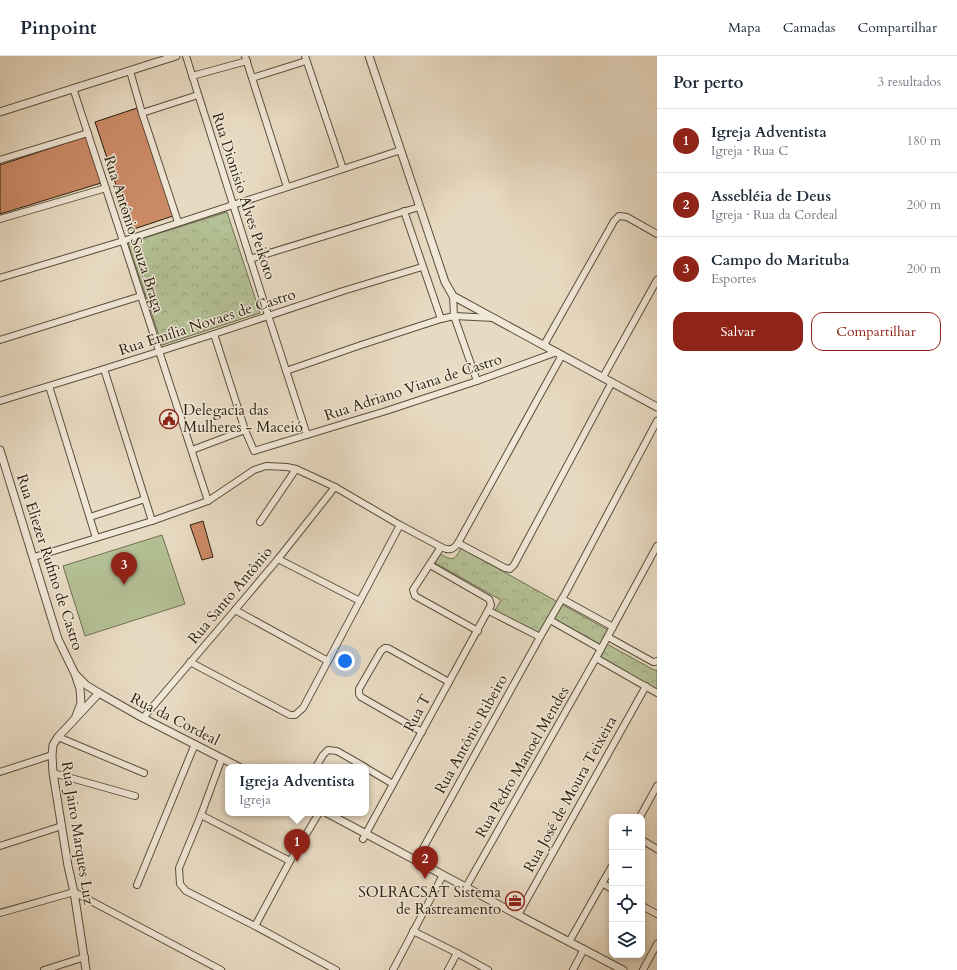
<!DOCTYPE html>
<html lang="pt">
<meta charset="utf-8">
<style>
body{margin:0;font-family:Cardo,serif;background:#f6f6f7;color:#1f2937}
.controls{position:absolute;right:12px;bottom:12px;display:grid;overflow:hidden;border-radius:8px;box-shadow:0 2px 6px #0003}
.controls button{width:36px;height:36px;display:grid;place-items:center;padding:0;border:0;border-bottom:1px solid #e0e1e3;background:#fff;color:#1f2937;font:20px sans-serif}
.you{position:absolute;left:345px;top:605px;width:14px;height:14px;margin:-10px;border:3px solid #fff;border-radius:50%;background:#1a73e8;box-shadow:0 0 0 6px #1a73e833}
.badge{display:grid;place-items:center;width:26px;height:26px;border-radius:50%;background:#8f2418;color:#fff;font-size:13px;font-weight:700}
.pin{position:absolute;translate:-50% -33px;filter:drop-shadow(0 1px 2px #0008)}
.pin::after{content:'';position:absolute;top:21px;width:14px;height:12px;background:inherit;clip-path:polygon(0 0,100% 0,50% 100%)}
.popup{position:absolute;left:225px;top:708px;width:144px;height:52px;box-sizing:border-box;display:grid;place-content:center;border-radius:8px;background:#fff;filter:drop-shadow(0 1px 3px #0005);font-size:13px;white-space:nowrap;color:#747a83}
.popup b{font-size:15px;color:#1f2937}
.popup::after{content:'';position:absolute;left:50%;top:100%;margin-left:-8px;border:8px solid transparent;border-top-color:#fff}
.list{margin:0;padding:0;list-style:none}
h2{display:flex;justify-content:space-between;align-items:center;height:52px;margin:0;padding:0 16px;font-size:17px}
h2 small{font-size:13px;font-weight:400;color:#747a83}
.list li{display:grid;grid-template-columns:26px 1fr auto;gap:12px;align-items:center;box-sizing:border-box;height:64px;padding:0 16px;border-top:1px solid #e0e1e3}
.list b{display:block;font-size:15px;white-space:nowrap}
.list p{margin:0;font-size:13px;white-space:nowrap;color:#747a83}
.list em{font-size:13px;font-style:normal;color:#747a83}
.actions{display:flex;gap:8px;padding:12px 16px}
.actions a{flex:1;padding:9px 0;border:1px solid #8f2418;border-radius:12px;text-align:center;font-size:14px;color:#8f2418}
.actions .main{background:#8f2418;color:#fff}
.icon{flex:none;width:22px;height:22px;fill:none;stroke:currentColor;stroke-width:2;stroke-linecap:round;stroke-linejoin:round}
.map{position:relative;flex:none;width:657px;height:914px;overflow:hidden}
header{display:flex;align-items:center;gap:24px;box-sizing:border-box;height:56px;padding:0 20px;background:#fff;border-bottom:1px solid #e0e1e3}
header strong{font-size:19px}
nav{display:flex;gap:22px;margin-inline-start:auto;font-size:14px}
main{display:flex}
aside{flex:1;background:#fff}
.map>svg:first-child{display:block}
.grass{fill:#b4c095;stroke:#707052}
.park{fill:url(#park-crowns);stroke:#707052}
.building{fill:#cb8a66;stroke:#2b1f0e}
.lines{fill:none;stroke-linecap:round;stroke-linejoin:round}
.minor-casing{stroke:#5a4e3b;stroke-width:8}
.tertiary-casing{stroke:#5a4e3b;stroke-width:9}
.minor{stroke:#f0e7d7;stroke-width:6}
.tertiary{stroke:#f0e7d7;stroke-width:7}
.labels{text-anchor:middle;stroke-width:3;stroke-linejoin:round;paint-order:stroke}
.street-label{font-size:15px;fill:#2b1f0e;stroke:#f0e7d7}
.poi-label{font-size:15px;fill:#2b1f0e;stroke:#f0e7d7;text-anchor:start}
</style>
<header>
<strong>Pinpoint</strong>
<nav><a>Mapa</a><a>Camadas</a><a>Compartilhar</a></nav>
</header>
<main>
<div class="map">
<svg width="657" height="914" viewBox="0 0 657 914">
<defs>
<pattern id="park-crowns" width="20" height="18" patternUnits="userSpaceOnUse"><rect width="20" height="18" fill="#b4c095"/><path d="M2 6a3 3 0 1 1 6 0M12 15a3 3 0 1 1 6 0" fill="none" stroke="#9ba57f"/></pattern>
</defs>
<rect width="100%" height="100%" fill="#e8dac2"/>
<filter id="stains"><feTurbulence type="fractalNoise" baseFrequency=".005" numOctaves="4"/><feColorMatrix values="0 0 0 0 .2 0 0 0 0 .09 0 0 0 0 .02 0 0 0 .5 -.17"/></filter>
<radialGradient id="worn" r=".72"><stop offset=".6" stop-color="#630" stop-opacity="0"/><stop offset="1" stop-color="#630" stop-opacity=".3"/></radialGradient>
<!-- grass -->
<path class="grass" d="M162 479 185 548 85 580 63 510Z"/>
<!-- park -->
<g class="park">
<path d="M227 156 260 257 162 289 128 187Z"/>
<path d="M461 492 608 574 599 590 549 562 539 579 494 556 501 544 435 507 440 498C453 505 454 505 461 492Z"/>
<path d="M607 588 654 614H657V634L599 602Z"/>
</g>
<!-- building -->
<g class="building">
<path d="M137 52 173 160 131 174 95 66Z"/>
<path d="M87 80 101 127 0 158V109Z"/>
<path d="M203 465 213 501 202 504 190 469Z"/>
</g>
<g class="lines">
<!-- minor casing -->
<g class="minor-casing">
<g id="minor">
<path d="M186 0 268 259 307 379"/>
<path d="M245 0 287 131"/>
<path d="M305 0 343 113"/>
<path d="M130 15 142 57 178 166"/>
<path d="M192 20 247 5"/>
<path d="M252 22 306 5"/>
<path d="M73 32 208 445"/>
<path d="M142 57 198 39"/>
<path d="M0 104 88 77"/>
<path d="M404 155 441 263"/>
<path d="M0 163 106 132"/>
<path d="M250 203 419 151"/>
<path d="M0 222 123 185 401 94"/>
<path d="M453 240 454 260 477 325"/>
<path d="M214 278 245 374 254 395 386 355 477 325 557 296"/>
<path d="M0 284 141 240"/>
<path d="M544 289 614 165 619 160 627 161 657 178"/>
<path d="M104 313 152 465"/>
<path d="M286 315 361 289 441 263 454 260 494 262"/>
<path d="M603 321 657 224"/>
<path d="M49 330 96 482"/>
<path d="M0 345 104 313 214 278 343 235 422 211"/>
<path d="M192 394 245 374"/>
<path d="M90 461 145 443"/>
<path d="M260 466 296 413"/>
<path d="M458 487 505 512 510 513 514 509 612 326"/>
<path d="M441 491 413 534 415 540 478 575"/>
<path d="M34 501 152 465 208 445 254 414 266 410 287 411 296 413 335 431 400 469 441 491C449 495 453 494 458 487L562 299"/>
<path d="M278 503 360 545"/>
<path d="M562 543 613 571"/>
<path d="M235 554 328 605"/>
<path d="M489 555 540 581"/>
<path d="M550 564 601 593"/>
<path d="M608 581 653 606H655L657 605"/>
<path d="M596 602 657 637"/>
<path d="M190 606 290 659H295L303 652 400 469"/>
<path d="M143 662 235 554 278 503 335 431"/>
<path d="M422 676 361 641 359 638V633L381 595 385 592H388L449 626"/>
<path d="M58 681 144 717"/>
<path d="M222 702 201 759 179 812 180 828 186 835 255 870 336 914"/>
<path d="M316 711 323 699 328 694 337 695 365 711"/>
<path d="M366 712 393 728"/>
<path d="M0 716 52 699"/>
<path d="M53 717 135 740"/>
<path d="M201 759 290 805"/>
<path d="M640 761 657 730"/>
<path d="M363 783 491 549 489 543 430 509"/>
<path d="M642 784 657 793"/>
<path d="M0 790 62 770"/>
<path d="M416 805 540 581 566 536 657 365"/>
<path d="M602 827 612 833"/>
<path d="M137 829 195 688"/>
<path d="M466 831 596 602 657 490"/>
<path d="M642 850 657 858"/>
<path d="M0 857 74 836 221 914"/>
<path d="M518 859 646 630"/>
<path d="M255 870 290 805 319 757"/>
<path d="M413 875 457 897 488 914"/>
<path d="M569 886 612 810"/>
<path d="M44 914 85 901"/>
<path d="M393 914 443 819"/>
<path d="M448 914 457 897"/>
<path d="M573 914 584 893"/>
<path d="M643 914 657 888"/>
</g>
</g>
<!-- tertiary casing -->
<g class="tertiary-casing">
<g id="tertiary">
<path d="M369 0 445 226 453 240 657 351"/>
<path d="M0 56 176 0"/>
<path d="M0 394 58 583 75 618 86 629 99 637 143 662 239 711"/>
<path d="M76 660 81 647 80 633 76 621"/>
<path d="M327 757 518 859 623 914"/>
<path d="M86 914 74 836 68 810 53 717 52 699 53 689 58 681 99 637"/>
</g>
</g>
<!-- minor -->
<use href="#minor" class="minor"/>
<!-- tertiary -->
<use href="#tertiary" class="tertiary"/>
</g>
<!-- icons -->
<defs>
<g id="civic-ring" transform="scale(1)"><circle r="9.5" fill="#f0e7d7" stroke="#8f2418" stroke-width="1.5"/><path d="M-.6-6.5H3V-4.5H.6V-3L4-1V1h2V6H-6V1h2V-1L-.6-3ZM-1.2 2.5V6h2.4V2.5Z" fill="#8f2418"/></g>
<g id="office-ring" transform="scale(1)"><circle r="9.5" fill="#f0e7d7" stroke="#8f2418" stroke-width="1.5"/><path d="M-6-3h4V-5.5h4V-3h4V5H-6ZM-1-4.5V-3h2v-1.5ZM-6 0V1H6V0Z" fill="#8f2418"/></g>
</defs>
<g fill-rule="evenodd">
<use href="#civic-ring" x="169" y="363"/>
<use href="#office-ring" x="515" y="845"/>
</g>
<g class="labels">
<!-- street labels -->
<g class="street-label">
<text transform="translate(244 140) rotate(72)" y="5">Rua Dionisio Alves Peikoto</text>
<text transform="translate(134 178) rotate(72)" y="5">Rua Antônio Souza Braga</text>
<text transform="translate(207 266) rotate(-18)" y="5">Rua Emília Novaes de Castro</text>
<text transform="translate(413 331) rotate(-18)" y="5">Rua Adriano Viana de Castro</text>
<text transform="translate(50 506) rotate(72)" y="5">Rua Eliezer Rufino de Castro</text>
<text transform="translate(230 539) rotate(-50)" y="5">Rua Santo Antônio</text>
<text transform="translate(417 657) rotate(-62)" y="5">Rua T</text>
<text transform="translate(175 663) rotate(27)" y="5">Rua da Cordeal</text>
<text transform="translate(471 678) rotate(-61)" y="5">Rua Antônio Ribeiro</text>
<text transform="translate(522 706) rotate(-60)" y="5">Rua Pedro Manoel Mendes</text>
<text transform="translate(570 738) rotate(-61)" y="5">Rua José de Moura Teixeira</text>
<text transform="translate(78 777) rotate(81)" y="5">Rua Jairo Marques Luz</text>
</g>
<!-- poi labels -->
<g class="poi-label">
<text x="183" y="359">Delegacia das<tspan x="183" dy="17">Mulheres - Maceió</tspan></text>
<text x="501" y="841" text-anchor="end">SOLRACSAT Sistema<tspan x="501" dy="17">de Rastreamento</tspan></text>
</g>
</g>
<rect width="100%" height="100%" filter="url(#stains)"/>
<rect width="100%" height="100%" fill="url(#worn)"/>
</svg>
<div class="controls">
<button>+</button>
<button>−</button>
<button><svg class="icon" aria-label="locate" viewBox="0 0 24 24"><circle cx="12" cy="12" r="6"/><path d="M12 2v4M12 18v4M2 12h4M18 12h4"/></svg></button>
<button><svg class="icon" aria-label="layers" viewBox="0 0 24 24"><path d="M12 4l9 5-9 5-9-5zM3 14l9 5 9-5"/></svg></button>
</div>
<div class="you"></div>
<div class="pin badge" style="left:297px;top:806px">1</div>
<div class="popup"><b>Igreja Adventista</b>Igreja</div>
<div class="pin badge" style="left:425px;top:823px">2</div>
<div class="pin badge" style="left:124px;top:529px">3</div>
</div>
<aside>
<h2>Por perto<small>3 resultados</small></h2>
<ul class="list">
<li><span class="badge">1</span><div><b>Igreja Adventista</b><p>Igreja · Rua C</p></div><em>180 m</em></li>
<li><span class="badge">2</span><div><b>Assebléia de Deus</b><p>Igreja · Rua da Cordeal</p></div><em>200 m</em></li>
<li><span class="badge">3</span><div><b>Campo do Marituba</b><p>Esportes</p></div><em>200 m</em></li>
</ul>
<div class="actions"><a class="main">Salvar</a><a>Compartilhar</a></div>
</aside>
</main>
